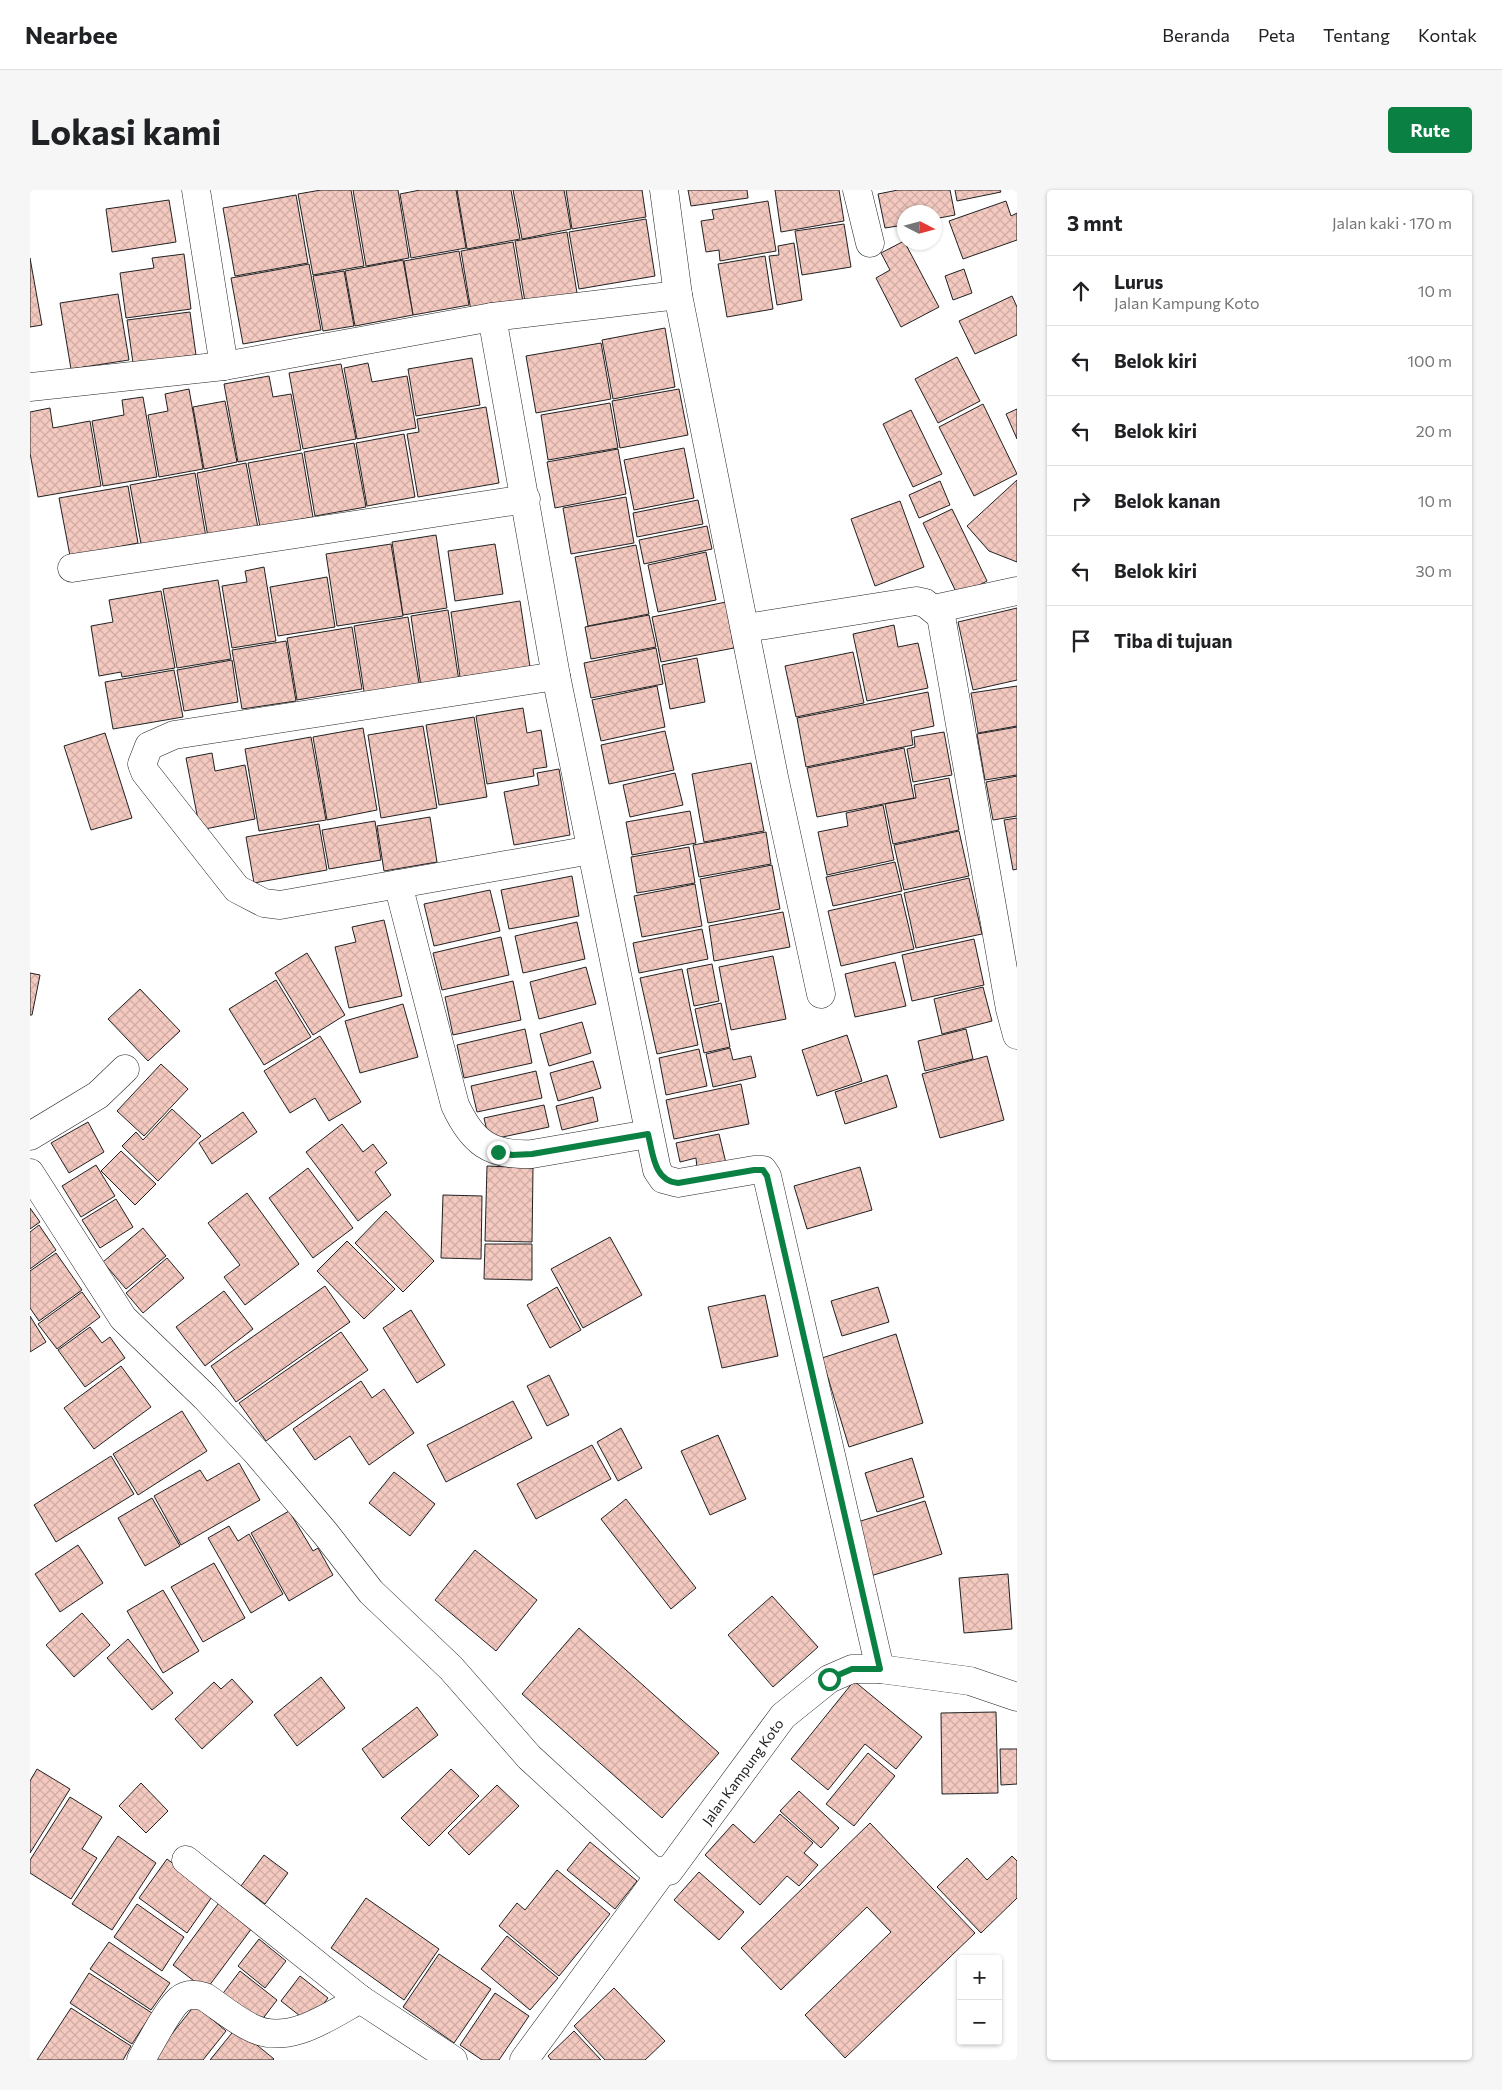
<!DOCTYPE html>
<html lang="id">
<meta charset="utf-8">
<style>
body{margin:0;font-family:Commissioner,sans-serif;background:#f6f6f6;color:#202124}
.controls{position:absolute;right:15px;bottom:15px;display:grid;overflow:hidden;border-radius:5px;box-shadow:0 1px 4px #0004}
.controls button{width:45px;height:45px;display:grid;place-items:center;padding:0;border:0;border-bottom:1px solid #e0e0e0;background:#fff;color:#202124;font:25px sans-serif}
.compass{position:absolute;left:867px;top:15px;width:45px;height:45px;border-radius:50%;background:#fff;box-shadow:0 1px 4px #0004;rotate:96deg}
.stop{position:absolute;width:15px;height:15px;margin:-11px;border:4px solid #0b8043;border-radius:50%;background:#fff}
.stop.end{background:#0b8043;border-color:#fff;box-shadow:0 1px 5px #0008}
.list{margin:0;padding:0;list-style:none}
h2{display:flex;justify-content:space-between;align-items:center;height:65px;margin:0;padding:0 20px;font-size:21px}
h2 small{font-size:16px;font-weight:400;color:#757577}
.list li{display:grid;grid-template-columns:32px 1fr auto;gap:15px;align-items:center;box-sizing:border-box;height:70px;padding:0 20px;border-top:1px solid #e0e0e0}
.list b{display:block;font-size:19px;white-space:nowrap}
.list p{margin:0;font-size:16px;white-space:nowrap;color:#757577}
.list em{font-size:16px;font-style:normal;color:#757577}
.icon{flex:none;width:28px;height:28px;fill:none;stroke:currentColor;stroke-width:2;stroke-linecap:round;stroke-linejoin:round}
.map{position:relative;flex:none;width:987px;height:1870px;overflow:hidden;border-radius:5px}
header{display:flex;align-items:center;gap:30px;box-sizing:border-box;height:70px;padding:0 25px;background:#fff;border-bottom:1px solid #e0e0e0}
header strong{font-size:24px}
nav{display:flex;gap:28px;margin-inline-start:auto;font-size:18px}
.intro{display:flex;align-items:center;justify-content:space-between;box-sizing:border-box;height:120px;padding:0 30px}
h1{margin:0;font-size:35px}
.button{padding:12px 22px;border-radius:5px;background:#0b8043;color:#fff;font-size:18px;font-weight:700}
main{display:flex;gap:30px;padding:0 30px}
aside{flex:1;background:#fff;border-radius:5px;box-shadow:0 1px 4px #0004}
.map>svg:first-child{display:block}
.building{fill:url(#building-cross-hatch);stroke:#222}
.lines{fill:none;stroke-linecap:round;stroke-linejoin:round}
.street-casing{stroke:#222;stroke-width:29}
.secondary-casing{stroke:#222;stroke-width:29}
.street{stroke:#fff;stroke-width:28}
.secondary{stroke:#fff;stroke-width:28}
.route{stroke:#0b8043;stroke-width:6}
.labels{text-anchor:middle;stroke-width:4;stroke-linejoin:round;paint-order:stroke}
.street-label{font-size:14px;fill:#222;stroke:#fff}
</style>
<header>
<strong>Nearbee</strong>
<nav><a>Beranda</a><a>Peta</a><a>Tentang</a><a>Kontak</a></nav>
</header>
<div class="intro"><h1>Lokasi kami</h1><a class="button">Rute</a></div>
<main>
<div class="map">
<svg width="987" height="1870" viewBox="0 0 987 1870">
<defs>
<pattern id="building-cross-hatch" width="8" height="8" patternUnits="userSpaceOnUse" patternTransform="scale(1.25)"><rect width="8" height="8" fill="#f3c9c0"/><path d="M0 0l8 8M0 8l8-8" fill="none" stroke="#d0aca5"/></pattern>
</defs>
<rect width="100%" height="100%" fill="#fff"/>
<!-- building -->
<g class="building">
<path d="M291 0H321L334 76 283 85 268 4Z"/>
<path d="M323 0H368L379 68 336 76Z"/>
<path d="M390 0H426L436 58 381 68 370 4Z"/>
<path d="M427 0H481L490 49 437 59Z"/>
<path d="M483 0H534L541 39 492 49Z"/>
<path d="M536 0H612L616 27 542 39Z"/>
<path d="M658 0H717L718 8 661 16Z"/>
<path d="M745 0H809L814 31 751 42Z"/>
<path d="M868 0H920L925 25 904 29V22H874V35L855 38 848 4Z"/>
<path d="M925 0H970L971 2 927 11Z"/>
<path d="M266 5 278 73 205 86 193 18Z"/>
<path d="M139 10 146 52 82 62 76 19Z"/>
<path d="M738 11 746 61 690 71 689 60 676 62 671 31 684 29 682 20Z"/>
<path d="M976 11 981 26 987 23V50L933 69 919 31Z"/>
<path d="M616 29 625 86 549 99 539 42Z"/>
<path d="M814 34 821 77 772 85 765 41Z"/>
<path d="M537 42 547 103 495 112 485 51Z"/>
<path d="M874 51 909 117 871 137 846 88 860 80 851 63Z"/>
<path d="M483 52 493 112 441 121 431 61Z"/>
<path d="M764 53 772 110 747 115 739 66 749 65 748 56Z"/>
<path d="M429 61 439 115 383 125 374 71Z"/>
<path d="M154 64 161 119 96 128 90 83 124 78 122 68Z"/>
<path d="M735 66 743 119 697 127 688 74Z"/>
<path d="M0 68 12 135 0 137Z"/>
<path d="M373 70 383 125 325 136 315 81Z"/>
<path d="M279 74 291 140 213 154 201 88Z"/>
<path d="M934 79 942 103 923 110 915 86Z"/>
<path d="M314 81 324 136 293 141 283 86Z"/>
<path d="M88 104 99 170 41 179 30 113Z"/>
<path d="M982 106 987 117V145L945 164 929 131Z"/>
<path d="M160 122 166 165 103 173 97 130Z"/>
<path d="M635 138 645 197 583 209 572 150Z"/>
<path d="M571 153 581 209 506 223 496 166Z"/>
<path d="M927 167 950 211 908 233 885 189Z"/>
<path d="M442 168 450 215 386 226 378 179Z"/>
<path d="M338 173 342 192 377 186 386 238 327 249 314 178Z"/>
<path d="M311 174 326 249 273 259 259 183Z"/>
<path d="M239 186 243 207 261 204 271 260 208 272 194 194Z"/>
<path d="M159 199 173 279 129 287 118 225 138 221 135 204Z"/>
<path d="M649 199 658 245 590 258 582 211Z"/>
<path d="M113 207 127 287 73 296 62 231 94 225 92 210Z"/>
<path d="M195 211 207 272 174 279 163 217Z"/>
<path d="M580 213 588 258 518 270 511 225Z"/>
<path d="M953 214 987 284 944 306 909 237Z"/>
<path d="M456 217 469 293 388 307 377 244 389 242 387 229Z"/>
<path d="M20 218 23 238 60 231 71 296 8 307 0 263V222Z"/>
<path d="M987 219V249L976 224Z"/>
<path d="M881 220 912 284 883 297 853 234Z"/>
<path d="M374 244 385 307 337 316 326 253Z"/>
<path d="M324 253 336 317 285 326 274 262Z"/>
<path d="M654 258 664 308 604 320 594 270Z"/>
<path d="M588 259 596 304 525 318 517 272Z"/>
<path d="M272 263 283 327 230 337 218 273Z"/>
<path d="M216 273 228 338 178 347 167 283Z"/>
<path d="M165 283 176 347 112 359 100 295Z"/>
<path d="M987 290V372L959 361 937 336Z"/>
<path d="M910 291 920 315 889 328 879 305Z"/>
<path d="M98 296 108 353 40 366 29 308Z"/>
<path d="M596 307 604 353 541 364 533 318Z"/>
<path d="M668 310 673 334 607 347 603 323Z"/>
<path d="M870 311 894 377 845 396 821 329Z"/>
<path d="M922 319 957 391 928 406 893 333Z"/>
<path d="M677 336 682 359 614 374 609 350Z"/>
<path d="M406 345 417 418 373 425 362 352Z"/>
<path d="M361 354 373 426 307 436 296 364Z"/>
<path d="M465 354 473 404 425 411 418 361Z"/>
<path d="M606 355 619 424 558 436 545 367Z"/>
<path d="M676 362 686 410 628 422 618 375Z"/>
<path d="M234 377 246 451 202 458 192 396 217 392 215 381Z"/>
<path d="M297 387 305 437 248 446 240 397Z"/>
<path d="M188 390 201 469 147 478 133 399Z"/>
<path d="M131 401 145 478 92 487 91 482 69 486 61 436 83 432 79 410Z"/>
<path d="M490 411 500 477 430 487 421 422Z"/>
<path d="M696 412 704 458 631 472 622 427Z"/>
<path d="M987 418V490L943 500 928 432Z"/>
<path d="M418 420 429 491 391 497 381 426Z"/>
<path d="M619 425 626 457 561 469 555 437Z"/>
<path d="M378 427 390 499 335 508 324 436Z"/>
<path d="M864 435 868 457 888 453 898 498 837 511 823 444Z"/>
<path d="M322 437 332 499 267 510 257 448Z"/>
<path d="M256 451 266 511 212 519 202 460Z"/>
<path d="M626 458 633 494 561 508 554 473Z"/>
<path d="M823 462 834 513 766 527 755 476Z"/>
<path d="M667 468 675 512 640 519 632 475Z"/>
<path d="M202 470 208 512 154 521 147 480Z"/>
<path d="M144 480 153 527 83 539 75 492Z"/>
<path d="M627 496 635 537 571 551 562 510Z"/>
<path d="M987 496V536L948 543 941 503Z"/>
<path d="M898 502 904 536 881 541 883 555 776 577 767 528Z"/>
<path d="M493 518 497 543 511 540 517 577 503 579 504 586 457 594 446 526Z"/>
<path d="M444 527 457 607 409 615 396 535Z"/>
<path d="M393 536 407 618 351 628 338 545Z"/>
<path d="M987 537V585L955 590 947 544Z"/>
<path d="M333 538 347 620 297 630 283 547Z"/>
<path d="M635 541 644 580 579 594 571 555Z"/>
<path d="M914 542 922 585 883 592 877 559 885 557 884 547Z"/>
<path d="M75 543 102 628 61 640 34 556Z"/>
<path d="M281 547 296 630 229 641 215 559Z"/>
<path d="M874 558 884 608 787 627 777 578Z"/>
<path d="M182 563 185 581 215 575 225 629 170 640 156 568Z"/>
<path d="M721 573 734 641 674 652 662 584Z"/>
<path d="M529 579 540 645 484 655 474 602 509 595 507 583Z"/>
<path d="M645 583 653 615 600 627 593 595Z"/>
<path d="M987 586V626L963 630 956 592Z"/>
<path d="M919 588 929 640 863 654 855 614 886 608 884 595Z"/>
<path d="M853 615 864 670 797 685 788 642 818 636 816 623Z"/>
<path d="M660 621 666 653 602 665 596 632Z"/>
<path d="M400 627 407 672 354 681 347 636Z"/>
<path d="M987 628V679L983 680 974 630Z"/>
<path d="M345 631 351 670 299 679 292 640Z"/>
<path d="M289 634 297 680 224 693 216 647Z"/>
<path d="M929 641 939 686 874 700 864 655Z"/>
<path d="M736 642 741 674 669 687 663 655Z"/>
<path d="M659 657 665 693 607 703 601 667Z"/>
<path d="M865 672 872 701 803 716 796 687Z"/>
<path d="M742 675 750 719 678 733 670 689Z"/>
<path d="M542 686 549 726 479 739 471 700Z"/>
<path d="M939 688 952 744 886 758 874 703Z"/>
<path d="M665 694 672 736 612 747 604 706Z"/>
<path d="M460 700 470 741 404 756 394 714Z"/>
<path d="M871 704 884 759 811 776 798 721Z"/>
<path d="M753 722 760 757 684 771 679 736Z"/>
<path d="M354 730 372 806 319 818 305 757 326 752 322 737Z"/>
<path d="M547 732 555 769 493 783 485 746Z"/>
<path d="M672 739 678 769 609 783 603 753Z"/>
<path d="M471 747 479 785 412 800 403 763Z"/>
<path d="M944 749 954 795 882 811 872 765Z"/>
<path d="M277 763 315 825 283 845 245 783Z"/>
<path d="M743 766 756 829 701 840 689 777Z"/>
<path d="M865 772 876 816 825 827 815 784Z"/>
<path d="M682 774 689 811 664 816 657 779Z"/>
<path d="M556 777 566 814 509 829 500 792Z"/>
<path d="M652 779 668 855 627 864 610 788Z"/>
<path d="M0 783 10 785 2 825H0Z"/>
<path d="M246 790 281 847 234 875 199 819Z"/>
<path d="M483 791 491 830 423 845 415 807Z"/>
<path d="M953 797 962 831 912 844 904 809Z"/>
<path d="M110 799 150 841 118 871 78 829Z"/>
<path d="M691 813 700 857 674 863 665 819Z"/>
<path d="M373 814 388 867 330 883 315 831Z"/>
<path d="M552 832 561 863 519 876 510 844Z"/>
<path d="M495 839 502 873 434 888 427 855Z"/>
<path d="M936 839 943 869 895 881 888 851Z"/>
<path d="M817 845 832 891 787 906 772 860Z"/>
<path d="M290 846 331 912 299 931 285 908 260 923 234 881Z"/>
<path d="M700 858 703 870 721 866 726 887 683 897 676 864Z"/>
<path d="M669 859 677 896 636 905 629 868Z"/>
<path d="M957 866 974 930 910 948 892 884Z"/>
<path d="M563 871 571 898 528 911 520 883Z"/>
<path d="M131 874 158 899 114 946 87 921Z"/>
<path d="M506 881 512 908 447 922 441 896Z"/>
<path d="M857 885 867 917 815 934 805 902Z"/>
<path d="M711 894 719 934 644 949 636 910Z"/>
<path d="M563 907 568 931 532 940 526 916Z"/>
<path d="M514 915 519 937 459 950 454 928Z"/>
<path d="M142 919 171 946 128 991 92 956 106 942 113 950Z"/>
<path d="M213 922 227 942 182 974 169 953Z"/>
<path d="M58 932 74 962 39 983 21 953Z"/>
<path d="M312 934 333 962 343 954 357 973 345 982 361 1005 328 1031 276 962Z"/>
<path d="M689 944 696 973 667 978 666 968 650 972 646 953Z"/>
<path d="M91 961 126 994 105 1015 71 981Z"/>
<path d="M66 975 85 1006 51 1027 32 996Z"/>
<path d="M457 976 503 978 502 1052 455 1051Z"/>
<path d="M830 977 842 1020 777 1039 764 996Z"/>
<path d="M278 978 323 1038 283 1068 239 1008Z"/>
<path d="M217 1003 269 1074 215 1115 194 1087 210 1075 178 1033Z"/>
<path d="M413 1005 452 1006 451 1069 411 1068Z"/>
<path d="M86 1009 103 1037 70 1058 52 1030Z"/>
<path d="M0 1018 10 1032 0 1039Z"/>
<path d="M356 1021 404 1071 373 1102 325 1053Z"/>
<path d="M9 1035 26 1060 0 1079V1042Z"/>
<path d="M113 1038 136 1066 96 1099 73 1072Z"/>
<path d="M580 1047 612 1105 553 1138 521 1079Z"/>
<path d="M317 1051 365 1099 334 1129 287 1081Z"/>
<path d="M455 1054H502V1090L454 1089Z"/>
<path d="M26 1063 52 1100 9 1131 0 1118V1081Z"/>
<path d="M137 1068 154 1088 113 1123 96 1103Z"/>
<path d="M295 1096 320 1132 206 1212 181 1176Z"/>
<path d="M527 1097 551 1140 520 1158 497 1115Z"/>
<path d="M848 1097 859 1132 812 1146 801 1111Z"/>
<path d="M194 1101 223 1139 175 1176 146 1137Z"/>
<path d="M52 1102 70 1127 27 1159 8 1134Z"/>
<path d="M735 1105 748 1166 692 1178 678 1117Z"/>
<path d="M381 1120 415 1175 387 1193 353 1138Z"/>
<path d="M0 1126 16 1152 0 1162Z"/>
<path d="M60 1137 72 1153 80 1147 95 1168 55 1197 28 1160Z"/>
<path d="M311 1142 338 1180 236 1251 209 1213Z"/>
<path d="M866 1144 893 1233 819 1257 792 1168Z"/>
<path d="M91 1176 121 1217 64 1259 34 1218Z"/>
<path d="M519 1185 539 1225 517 1236 497 1196Z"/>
<path d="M331 1191 342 1208 354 1199 384 1243 339 1275 320 1246 285 1270 263 1239Z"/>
<path d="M483 1211 502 1248 416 1292 397 1255Z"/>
<path d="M152 1221 177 1261 108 1305 83 1264Z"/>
<path d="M591 1238 612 1278 588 1291 567 1252Z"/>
<path d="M688 1245 716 1309 680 1325 651 1261Z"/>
<path d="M562 1255 581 1289 506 1329 487 1294Z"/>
<path d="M81 1266 104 1304 26 1352 4 1315Z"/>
<path d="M882 1268 894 1307 847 1322 835 1283Z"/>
<path d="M209 1273 230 1310 151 1355 124 1306 170 1280 177 1291Z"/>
<path d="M364 1282 405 1314 380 1346 339 1313Z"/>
<path d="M122 1308 150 1356 115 1376 88 1328Z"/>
<path d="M596 1309 666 1398 641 1419 571 1329Z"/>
<path d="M895 1311 912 1364 834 1388 818 1335Z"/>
<path d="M259 1321 283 1361 288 1358 303 1385 259 1411 221 1343Z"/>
<path d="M199 1336 208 1351 219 1344 253 1404 221 1423 178 1348Z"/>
<path d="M48 1355 73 1393 30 1422 5 1384Z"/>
<path d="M445 1360 507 1410 466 1461 405 1410Z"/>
<path d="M184 1373 215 1428 173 1452 141 1397Z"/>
<path d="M978 1384 982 1439 934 1443 929 1388Z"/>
<path d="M133 1400 169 1461 133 1483 97 1421Z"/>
<path d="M742 1406 788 1457 743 1497 698 1445Z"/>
<path d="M52 1423 80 1455 44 1487 16 1455Z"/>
<path d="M549 1438 689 1563 632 1628 492 1504Z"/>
<path d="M98 1449 143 1503 122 1520 77 1468Z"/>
<path d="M291 1487 315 1518 267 1556 244 1525Z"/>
<path d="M202 1489 223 1512 172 1559 145 1529 184 1492 191 1499Z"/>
<path d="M824 1491 892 1547 866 1579 835 1554 798 1600 761 1569Z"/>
<path d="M387 1517 408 1545 353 1588 332 1559Z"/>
<path d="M966 1522 968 1603 912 1604 911 1523Z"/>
<path d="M970 1559H987V1594L971 1595Z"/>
<path d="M838 1563 865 1586 824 1636 796 1614Z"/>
<path d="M7 1579 40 1599 0 1663V1591Z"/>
<path d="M421 1579 449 1606 399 1656 371 1628Z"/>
<path d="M111 1593 138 1621 116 1643 89 1616Z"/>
<path d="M467 1595 489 1616 439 1665 418 1643Z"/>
<path d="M769 1601 809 1638 791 1658 750 1621Z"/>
<path d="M40 1607 72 1627 52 1659 67 1668 41 1709 0 1683V1670Z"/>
<path d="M750 1624 783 1653 774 1663 788 1675 769 1696 757 1686 730 1715 675 1665 703 1634 724 1653Z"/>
<path d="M840 1633 945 1743 815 1868 775 1825 861 1742 837 1717 751 1800 711 1758Z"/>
<path d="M88 1646 126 1673 82 1740 42 1714Z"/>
<path d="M560 1652 607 1691 585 1719 537 1680Z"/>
<path d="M234 1665 258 1683 235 1714 211 1696Z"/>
<path d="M982 1666 987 1671V1708L951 1743 907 1697 937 1668 957 1690Z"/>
<path d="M137 1669 184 1704 157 1743 109 1708Z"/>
<path d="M527 1680 580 1724 529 1786 469 1736 487 1713 495 1720Z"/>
<path d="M669 1682 714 1722 689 1750 644 1710Z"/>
<path d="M336 1708 409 1759 374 1810 301 1758Z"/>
<path d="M191 1710 225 1734 176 1800 143 1775Z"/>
<path d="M107 1714 154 1747 132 1781 84 1747Z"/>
<path d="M477 1746 528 1788 500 1820 451 1779Z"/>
<path d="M229 1749 256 1771 235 1798 208 1776Z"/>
<path d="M79 1752 140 1793 121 1820 60 1779Z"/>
<path d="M409 1764 461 1799 424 1853 373 1817Z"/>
<path d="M210 1781 247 1810 228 1835 191 1806Z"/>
<path d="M59 1783 122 1823 102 1854 40 1813Z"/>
<path d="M270 1786 298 1808 279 1833 251 1811Z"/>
<path d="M584 1798 635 1851 615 1870H575L544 1836Z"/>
<path d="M465 1803 499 1826 469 1870H452L430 1855Z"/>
<path d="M165 1815 196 1841 173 1870H121Z"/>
<path d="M41 1818 101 1856 93 1870H7Z"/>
<path d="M206 1838 244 1869 243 1870H180Z"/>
<path d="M544 1841 571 1870H521L518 1866Z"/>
</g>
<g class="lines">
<!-- street casing -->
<g class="street-casing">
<g id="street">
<path d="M166 0 194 176"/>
<path d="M634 0 648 105 744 587 791 804"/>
<path d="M827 0 840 53"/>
<path d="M462 127 526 486 627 980 633 989 648 993 724 980H733L737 986 850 1479"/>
<path d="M0 197 194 176 462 127 648 105"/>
<path d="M42 378 496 309"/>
<path d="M904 419 987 401"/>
<path d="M716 438 886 411 895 413 911 426 980 819 987 845"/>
<path d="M526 486 144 545 119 556 112 574 115 582 207 699 234 713 250 715 561 660"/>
<path d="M368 694 425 915C442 952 460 966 502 964L618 944"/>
<path d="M0 946 68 905 95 879"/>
<path d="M156 1670 330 1809 423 1870"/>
<path d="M111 1870C119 1856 138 1819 149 1810 157 1803 166 1804 175 1807 190 1817 204 1829 220 1837 257 1857 298 1827 330 1809"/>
<path d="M494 1870 632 1682"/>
</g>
</g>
<!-- secondary casing -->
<g class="secondary-casing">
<path id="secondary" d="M0 983 93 1128 175 1207 228 1264 295 1343 341 1402 421 1478 499 1567 622 1680 639 1681 753 1526 799 1489 822 1479H850L940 1491 987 1507"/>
</g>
<!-- street -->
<use href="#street" class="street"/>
<!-- secondary -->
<use href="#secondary" class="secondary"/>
</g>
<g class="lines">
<!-- route -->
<path class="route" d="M468 962 482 965 502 964 618 944C623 964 624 991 648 993L724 980H733L737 986 850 1479H822L799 1489"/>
</g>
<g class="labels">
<!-- street labels -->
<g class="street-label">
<text transform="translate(713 1582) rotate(-54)" y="5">Jalan Kampung Koto</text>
</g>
</g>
</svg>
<div class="controls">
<button>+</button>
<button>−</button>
</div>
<svg class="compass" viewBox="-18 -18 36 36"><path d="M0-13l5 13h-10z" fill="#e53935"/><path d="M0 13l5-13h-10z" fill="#757577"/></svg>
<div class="stop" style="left:799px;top:1489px"></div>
<div class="stop end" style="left:468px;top:962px"></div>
</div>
<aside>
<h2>3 mnt<small>Jalan kaki · 170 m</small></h2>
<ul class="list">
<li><svg class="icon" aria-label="ahead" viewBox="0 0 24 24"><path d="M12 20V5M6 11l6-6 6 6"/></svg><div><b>Lurus</b><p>Jalan Kampung Koto</p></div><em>10 m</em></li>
<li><svg class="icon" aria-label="left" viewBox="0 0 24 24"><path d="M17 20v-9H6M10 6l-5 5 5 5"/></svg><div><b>Belok kiri</b></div><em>100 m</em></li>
<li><svg class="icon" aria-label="left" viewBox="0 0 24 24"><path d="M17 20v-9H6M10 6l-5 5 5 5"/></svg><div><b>Belok kiri</b></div><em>20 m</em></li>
<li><svg class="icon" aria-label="right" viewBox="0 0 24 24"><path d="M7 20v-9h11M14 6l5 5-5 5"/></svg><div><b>Belok kanan</b></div><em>10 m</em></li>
<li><svg class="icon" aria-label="left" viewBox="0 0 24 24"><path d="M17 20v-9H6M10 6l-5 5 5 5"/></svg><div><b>Belok kiri</b></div><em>30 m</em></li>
<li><svg class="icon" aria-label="arrive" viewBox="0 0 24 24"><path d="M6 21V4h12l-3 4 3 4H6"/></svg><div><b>Tiba di tujuan</b></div></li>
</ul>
</aside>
</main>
